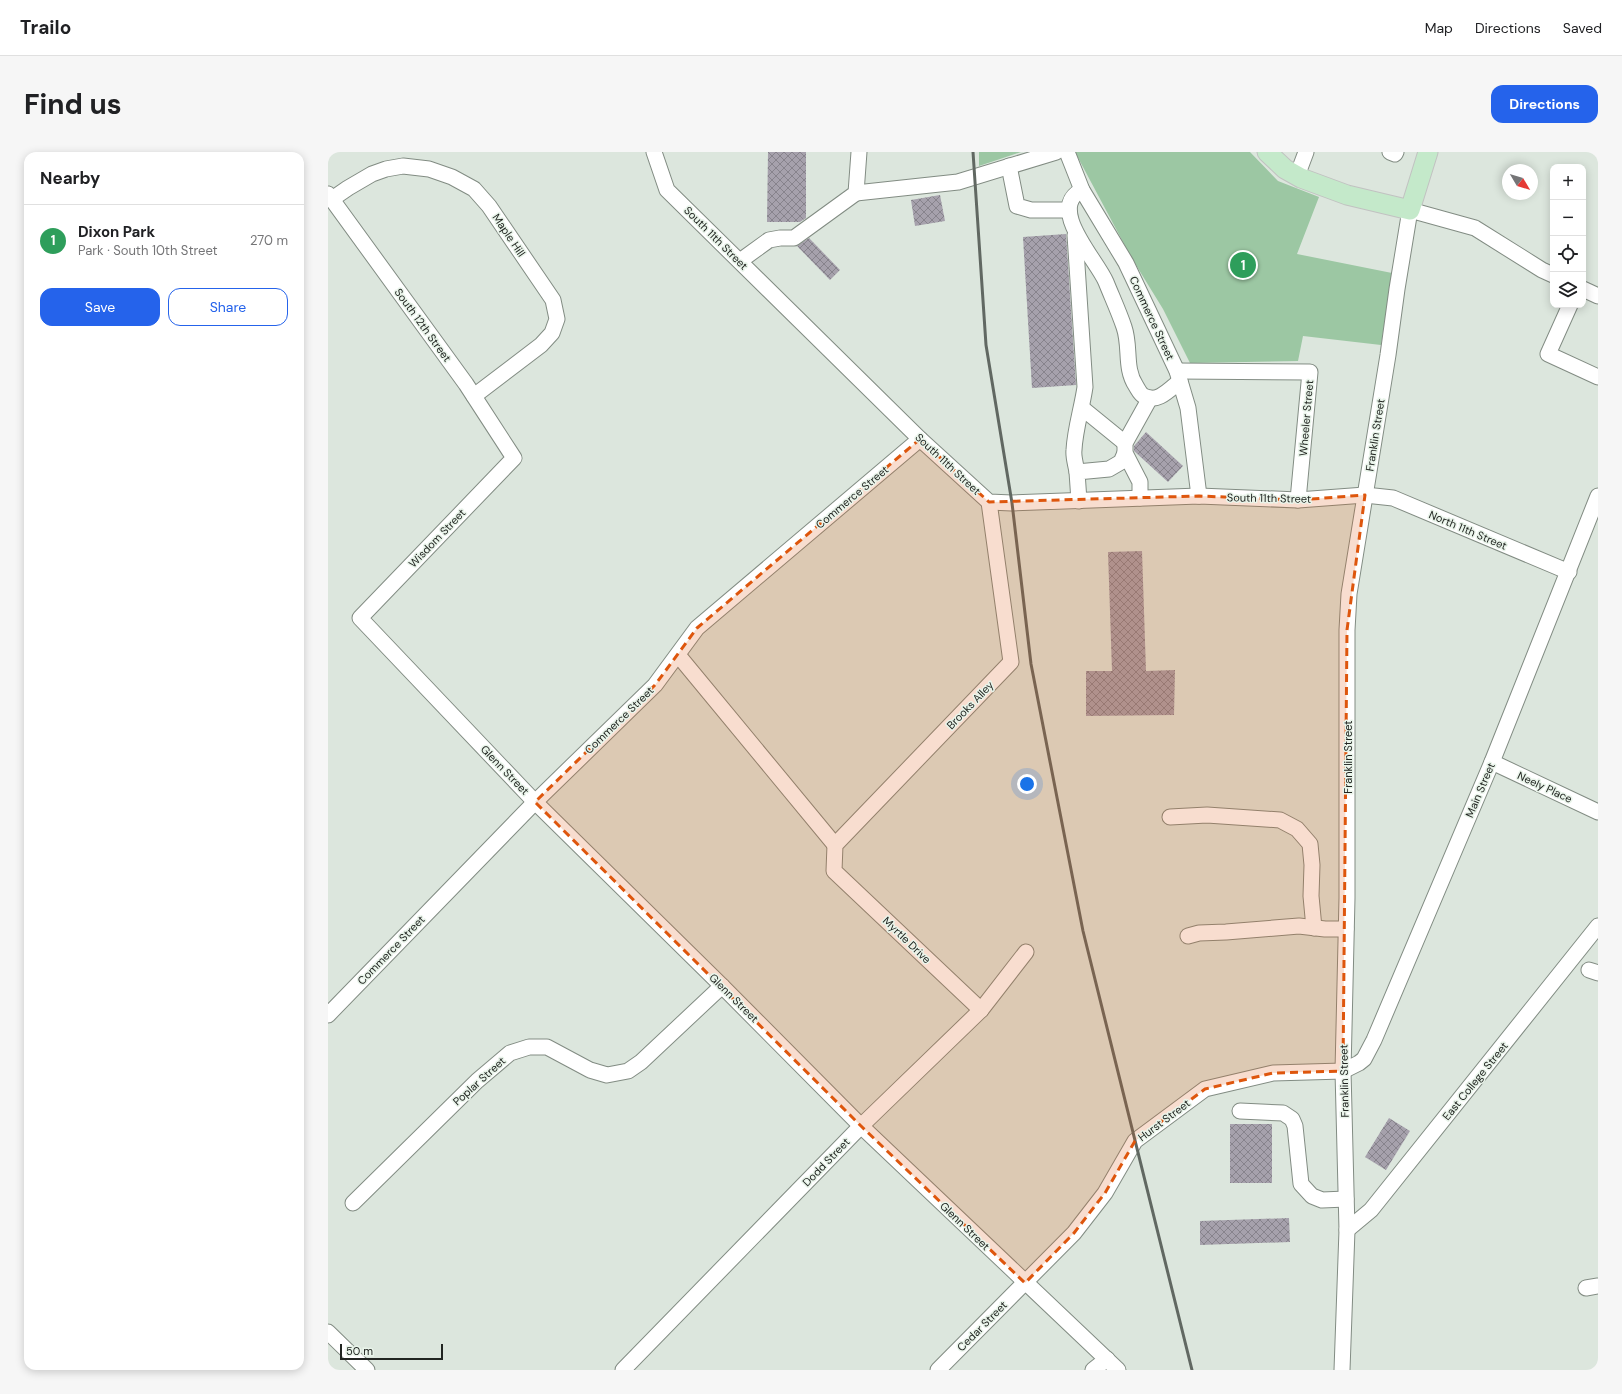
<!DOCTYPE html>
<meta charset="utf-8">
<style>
body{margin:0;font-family:"DM Sans",sans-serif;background:#f6f6f6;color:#202124}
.controls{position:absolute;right:12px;top:12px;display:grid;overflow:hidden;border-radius:8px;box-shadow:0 2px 10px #0003}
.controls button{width:36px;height:36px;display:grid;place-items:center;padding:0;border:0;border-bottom:1px solid #e0e0e0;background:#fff;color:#202124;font:20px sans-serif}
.compass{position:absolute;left:1174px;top:12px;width:36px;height:36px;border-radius:50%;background:#fff;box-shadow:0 2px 10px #0003;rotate:128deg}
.scale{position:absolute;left:12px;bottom:10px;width:103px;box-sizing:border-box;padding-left:4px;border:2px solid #212521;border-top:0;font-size:11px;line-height:14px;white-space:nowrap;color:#212521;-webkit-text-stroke:3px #e9f4ea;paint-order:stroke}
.you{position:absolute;left:699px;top:632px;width:14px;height:14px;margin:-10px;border:3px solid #fff;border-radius:50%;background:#1a73e8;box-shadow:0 0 0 6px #1a73e833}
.badge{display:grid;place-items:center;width:26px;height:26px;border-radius:50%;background:#2563eb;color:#fff;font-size:13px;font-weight:700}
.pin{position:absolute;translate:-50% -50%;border:2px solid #fff;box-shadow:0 1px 4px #0006}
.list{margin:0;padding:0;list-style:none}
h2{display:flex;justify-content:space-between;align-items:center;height:52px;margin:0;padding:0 16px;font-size:17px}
h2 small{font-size:13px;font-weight:400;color:#757577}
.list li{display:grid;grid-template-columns:26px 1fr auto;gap:12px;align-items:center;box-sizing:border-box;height:72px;padding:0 16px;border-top:1px solid #e0e0e0}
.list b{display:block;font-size:15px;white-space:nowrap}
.list p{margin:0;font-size:13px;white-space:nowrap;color:#757577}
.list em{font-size:13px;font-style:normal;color:#757577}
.actions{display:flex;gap:8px;padding:12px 16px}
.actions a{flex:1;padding:9px 0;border:1px solid #2563eb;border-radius:12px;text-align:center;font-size:14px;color:#2563eb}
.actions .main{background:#2563eb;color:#fff}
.icon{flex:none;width:22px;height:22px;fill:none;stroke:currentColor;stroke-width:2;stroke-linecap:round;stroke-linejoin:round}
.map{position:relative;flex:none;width:1270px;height:1218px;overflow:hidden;border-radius:12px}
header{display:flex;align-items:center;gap:24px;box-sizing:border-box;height:56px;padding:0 20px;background:#fff;border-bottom:1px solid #e0e0e0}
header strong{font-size:19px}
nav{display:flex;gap:22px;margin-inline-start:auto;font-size:14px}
.intro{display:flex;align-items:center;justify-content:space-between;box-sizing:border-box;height:96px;padding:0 24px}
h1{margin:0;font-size:28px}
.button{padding:10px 18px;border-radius:12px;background:#2563eb;color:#fff;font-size:14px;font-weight:700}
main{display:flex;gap:24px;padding:0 24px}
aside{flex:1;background:#fff;border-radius:12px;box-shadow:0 2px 10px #0003}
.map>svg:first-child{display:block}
.park{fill:#9cc7a3}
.building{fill:url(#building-cross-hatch)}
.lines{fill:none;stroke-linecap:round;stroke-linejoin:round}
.minor-casing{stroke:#828c83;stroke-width:17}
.major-casing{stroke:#c1c2c1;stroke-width:21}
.minor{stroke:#fff;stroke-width:15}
.major{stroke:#c4e9ca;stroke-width:19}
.rail{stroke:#616862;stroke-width:3}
.marked{fill:#de560d;fill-opacity:0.2;stroke:#de560d;stroke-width:3;stroke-dasharray:8 5;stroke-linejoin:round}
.labels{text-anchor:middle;stroke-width:3;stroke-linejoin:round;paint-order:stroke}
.street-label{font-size:11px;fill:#212521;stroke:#e9f4ea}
</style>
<header>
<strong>Trailo</strong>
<nav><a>Map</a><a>Directions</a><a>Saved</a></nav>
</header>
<div class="intro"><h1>Find us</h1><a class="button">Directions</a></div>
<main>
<aside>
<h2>Nearby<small></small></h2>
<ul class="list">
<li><span class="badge" style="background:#2e9e5b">1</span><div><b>Dixon Park</b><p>Park · South 10th Street</p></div><em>270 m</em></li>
</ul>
<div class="actions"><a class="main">Save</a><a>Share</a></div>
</aside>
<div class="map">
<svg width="1270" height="1218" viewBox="0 0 1270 1218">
<defs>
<pattern id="building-cross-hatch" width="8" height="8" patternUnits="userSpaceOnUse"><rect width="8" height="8" fill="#a6a1ac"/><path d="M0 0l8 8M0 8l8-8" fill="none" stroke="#87838c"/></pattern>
</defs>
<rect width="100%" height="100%" fill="#dce6dd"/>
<!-- park -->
<g class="park">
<path d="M651 0H693L651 14Z"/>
<path d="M747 0H922L950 29 991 45 969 102 1064 121 1053 193 975 184 970 209 862 211 835 157 803 105Z"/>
</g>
<!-- building -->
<g class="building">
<path d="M440 0H478V66L472 70H439Z"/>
<path d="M612 43 617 69 587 74 583 48Z"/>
<path d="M738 82 748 233 704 236 695 85Z"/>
<path d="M481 86 512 118 502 128 469 94Z"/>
<path d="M818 280 855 314 840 330 806 299V294Z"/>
<path d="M814 399 818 519 847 518 846 563 758 564V519H784L780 400Z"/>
<path d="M1061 966 1082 979 1058 1018 1037 1005Z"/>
<rect x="902" y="972" width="42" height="59"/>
<path d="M961 1066 962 1090 872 1093V1069Z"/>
</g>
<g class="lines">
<!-- minor casing -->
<g class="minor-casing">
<g id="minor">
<path d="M326 0 339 38 592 287 661 350 684 351 871 344 970 348 1037 343 1065 346 1241 420"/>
<path d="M739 0 754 38 798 111 849 219 860 256 871 344"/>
<path d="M1062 0 1067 2 1068 0"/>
<path d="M681 14 689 54 703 58H741"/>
<path d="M969 24 978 0"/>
<path d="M754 38C718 56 769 108 778 130 784 145 791 160 796 175 803 195 796 216 808 234 810 237 812 242 816 244 829 252 842 237 852 229"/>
<path d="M528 41 630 30 728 0"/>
<path d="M0 42 138 232 186 306 32 466 207 650 394 834 533 974 790 1218"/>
<path d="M4 47 20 36 44 22 58 17 75 14 101 17 124 25 146 37 161 54 225 148 229 167 224 181 213 193 146 244"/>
<path d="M747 83 757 235C754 256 747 277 746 298 745 305 748 313 749 320"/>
<path d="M412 109 441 88 452 86H466L528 41 531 0"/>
<path d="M1255 137 1270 144"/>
<path d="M1242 153 1220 202 1270 225"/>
<path d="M849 219 982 220 970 348"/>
<path d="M754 256 797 291"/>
<path d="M812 346V330L797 301V291L822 246"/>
<path d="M751 349 749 320 781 317 793 310 797 301"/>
<path d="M350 503 507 693"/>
<path d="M1164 610 1270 660"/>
<path d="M842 665 879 663 952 668 969 677 982 692 984 713 983 744 986 776"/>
<path d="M860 784 871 781 898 780 971 774 997 777H1018"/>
<path d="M1261 818 1270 821"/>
<path d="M653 858 506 719 507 693 683 510 661 350"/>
<path d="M0 863 207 650 327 533 369 476 592 287"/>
<path d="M912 959 955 961 964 967 967 974 973 1032 984 1044 994 1048 1018 1047"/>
<path d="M25 1051 149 929 182 901 201 895H219L262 918 279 923 300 919 313 910 394 834"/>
<path d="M1019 1078 1043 1058 1270 774"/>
<path d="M1258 1136 1270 1134"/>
<path d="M0 1180 39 1218"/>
<path d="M295 1218 533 974 653 858 698 800"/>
<path d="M610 1218 746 1081 777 1041 807 989 877 937 945 921 1015 919 1031 911 1036 907 1046 888 1164 610 1270 344"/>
<path d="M765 1218 779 1207"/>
<path d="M1014 1218 1019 1078 1015 919 1019 746V478L1021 442 1060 203 1069 137 1082 58 1147 76 1214 118 1225 123"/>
</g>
</g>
<!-- major casing -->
<g class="major-casing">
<path id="major" d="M939 0 957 17 973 26 1019 43 1082 58 1100 0"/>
</g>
<!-- minor -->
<use href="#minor" class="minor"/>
<!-- major -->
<use href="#major" class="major"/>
<!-- rail -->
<path class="rail" d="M645 0 658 193 684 351 703 512 755 779 864 1218"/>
</g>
<!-- marked area -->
<path class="marked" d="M592 287 661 350 871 344 970 348 1037 343 1019 478 1015 919 945 921 877 937 807 989 777 1041 746 1081 697 1131 533 974 207 650 327 533 369 476Z"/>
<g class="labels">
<!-- street labels -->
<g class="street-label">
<text transform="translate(181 83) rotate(56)" y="4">Maple Hill</text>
<text transform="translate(388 86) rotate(45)" y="4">South 11th Street</text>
<text transform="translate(824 166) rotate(65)" y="4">Commerce Street</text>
<text transform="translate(95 173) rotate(54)" y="4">South 12th Street</text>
<text transform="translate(978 266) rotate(-85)" y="4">Wheeler Street</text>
<text transform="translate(1047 283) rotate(-81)" y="4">Franklin Street</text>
<text transform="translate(620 312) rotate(43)" y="4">South 11th Street</text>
<text transform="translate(524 345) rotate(-40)" y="4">Commerce Street</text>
<text transform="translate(941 346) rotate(1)" y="4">South 11th Street</text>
<text transform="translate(1140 378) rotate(23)" y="4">North 11th Street</text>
<text transform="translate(109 386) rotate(-46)" y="4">Wisdom Street</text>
<text transform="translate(642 553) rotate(-46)" y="4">Brooks Alley</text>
<text transform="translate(291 568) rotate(-44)" y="4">Commerce Street</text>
<text transform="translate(1020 605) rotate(-90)" y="4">Franklin Street</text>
<text transform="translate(177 618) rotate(46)" y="4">Glenn Street</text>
<text transform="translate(1217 635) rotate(25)" y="4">Neely Place</text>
<text transform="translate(1152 638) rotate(-67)" y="4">Main Street</text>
<text transform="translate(579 788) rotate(44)" y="4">Myrtle Drive</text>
<text transform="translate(63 798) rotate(-46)" y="4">Commerce Street</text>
<text transform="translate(406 846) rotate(45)" y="4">Glenn Street</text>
<text transform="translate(151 929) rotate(-42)" y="4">Poplar Street</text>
<text transform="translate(1016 929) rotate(-91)" y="4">Franklin Street</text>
<text transform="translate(1147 929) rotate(-51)" y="4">East College Street</text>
<text transform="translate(836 968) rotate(-37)" y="4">Hurst Street</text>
<text transform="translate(498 1010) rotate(-46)" y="4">Dodd Street</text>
<text transform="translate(637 1074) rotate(44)" y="4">Glenn Street</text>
<text transform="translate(654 1174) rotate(-45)" y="4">Cedar Street</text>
</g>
</g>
</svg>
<div class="controls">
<button>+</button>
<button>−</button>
<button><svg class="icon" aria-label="locate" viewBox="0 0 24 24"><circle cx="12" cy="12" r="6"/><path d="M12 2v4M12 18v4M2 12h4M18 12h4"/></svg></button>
<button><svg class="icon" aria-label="layers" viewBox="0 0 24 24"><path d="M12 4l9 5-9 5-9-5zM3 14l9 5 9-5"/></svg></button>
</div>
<svg class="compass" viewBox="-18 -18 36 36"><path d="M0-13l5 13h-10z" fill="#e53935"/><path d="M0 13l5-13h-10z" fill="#757577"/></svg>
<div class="scale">50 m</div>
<div class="you"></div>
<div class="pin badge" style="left:915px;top:113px;background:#2e9e5b">1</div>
</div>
</main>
